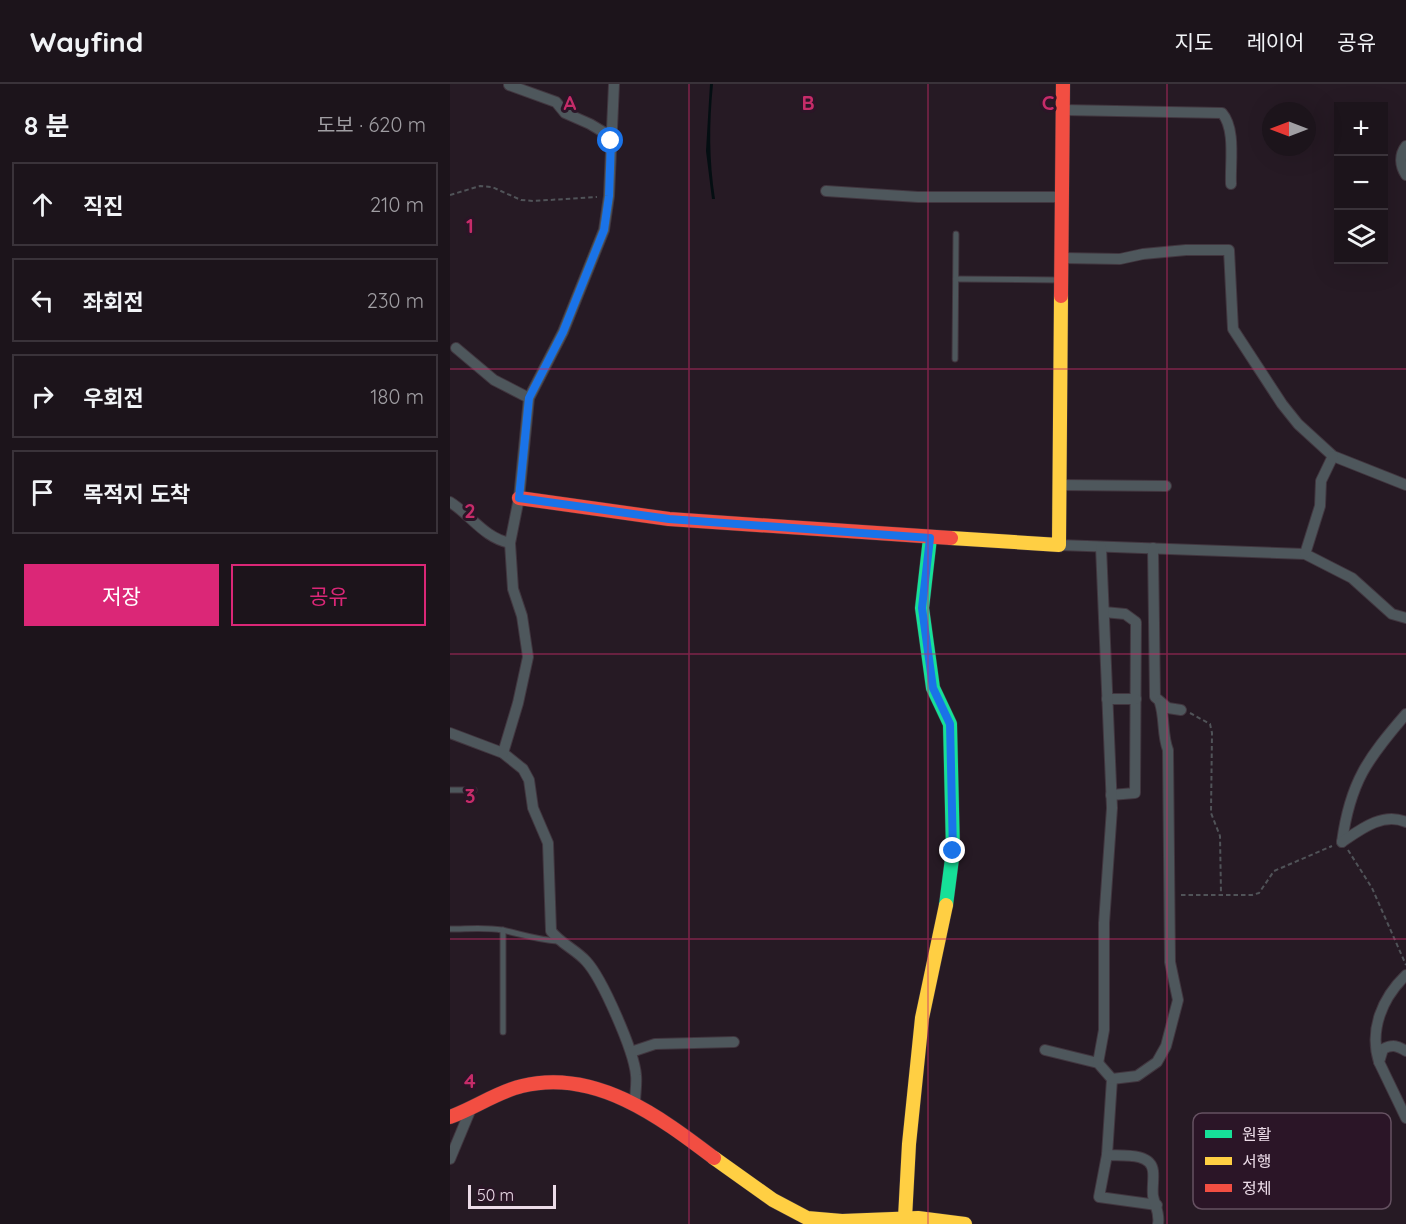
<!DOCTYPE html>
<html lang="ko">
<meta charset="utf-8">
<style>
body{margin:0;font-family:Quicksand,"Noto Sans KR",sans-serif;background:#292128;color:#f1f3f6}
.controls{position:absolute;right:18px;top:18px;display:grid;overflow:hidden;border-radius:0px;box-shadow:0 6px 24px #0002}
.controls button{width:54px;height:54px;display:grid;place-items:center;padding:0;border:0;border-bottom:2px solid #3a333a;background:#1c141b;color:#f1f3f6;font:30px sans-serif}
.compass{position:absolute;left:812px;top:18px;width:54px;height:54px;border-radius:50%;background:#1c141b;box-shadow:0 6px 24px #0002;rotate:270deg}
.scale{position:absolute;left:18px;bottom:15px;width:88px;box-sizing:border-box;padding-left:6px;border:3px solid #ecdce8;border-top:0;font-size:16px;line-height:21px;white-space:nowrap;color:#ecdce8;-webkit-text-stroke:4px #2b1527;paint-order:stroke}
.stop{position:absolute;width:18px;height:18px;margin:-14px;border:4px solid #1a73e8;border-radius:50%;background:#fff}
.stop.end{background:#1a73e8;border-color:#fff;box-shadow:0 2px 6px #0008}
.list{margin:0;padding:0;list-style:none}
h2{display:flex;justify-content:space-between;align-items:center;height:78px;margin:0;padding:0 24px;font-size:26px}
h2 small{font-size:20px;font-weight:400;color:#a09ea3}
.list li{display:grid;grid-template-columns:39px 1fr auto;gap:18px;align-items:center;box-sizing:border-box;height:84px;margin:0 12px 12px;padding:0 12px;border:2px solid #3a333a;border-radius:0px}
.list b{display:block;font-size:22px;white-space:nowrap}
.list em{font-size:20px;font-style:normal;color:#a09ea3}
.actions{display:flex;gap:12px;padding:18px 24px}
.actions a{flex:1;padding:14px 0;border:2px solid #db2777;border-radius:0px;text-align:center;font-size:21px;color:#db2777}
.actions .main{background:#db2777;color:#fff}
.icon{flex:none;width:33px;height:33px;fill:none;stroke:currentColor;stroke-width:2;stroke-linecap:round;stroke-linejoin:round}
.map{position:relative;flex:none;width:956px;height:1140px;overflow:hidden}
header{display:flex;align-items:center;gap:36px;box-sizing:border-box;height:84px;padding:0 30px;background:#1c141b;border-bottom:2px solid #3a333a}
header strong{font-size:28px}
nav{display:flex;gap:33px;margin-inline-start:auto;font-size:21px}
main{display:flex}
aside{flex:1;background:#1c141b}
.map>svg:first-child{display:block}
.water{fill:#040e12}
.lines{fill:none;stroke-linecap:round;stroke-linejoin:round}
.lane-casing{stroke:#41363f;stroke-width:7}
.street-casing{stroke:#41363f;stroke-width:12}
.fast-casing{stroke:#41363f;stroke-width:15}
.slow-casing{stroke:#41363f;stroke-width:15}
.jam-casing{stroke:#41363f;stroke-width:15}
.path{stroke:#505358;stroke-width:2;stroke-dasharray:4.5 3;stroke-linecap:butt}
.lane{stroke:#4e575c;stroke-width:5}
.street{stroke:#4e575c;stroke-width:10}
.fast{stroke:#16e098;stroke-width:14}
.slow{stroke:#ffcf43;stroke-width:14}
.jam{stroke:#f24e42;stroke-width:14}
.route{stroke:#1a73e8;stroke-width:8}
.grid{fill:none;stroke:#c62c69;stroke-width:1.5;stroke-opacity:0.55}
.key{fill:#2b1527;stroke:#655161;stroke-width:1.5}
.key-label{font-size:16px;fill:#ecdce8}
.grid-label{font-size:20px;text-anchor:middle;font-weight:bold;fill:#c62c69;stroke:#2b1527;stroke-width:6;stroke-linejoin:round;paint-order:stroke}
</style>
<header>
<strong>Wayfind</strong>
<nav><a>지도</a><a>레이어</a><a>공유</a></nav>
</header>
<main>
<aside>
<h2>8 분<small>도보 · 620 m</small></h2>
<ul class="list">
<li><svg class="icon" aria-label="ahead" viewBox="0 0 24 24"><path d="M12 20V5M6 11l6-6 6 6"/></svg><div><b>직진</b></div><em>210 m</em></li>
<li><svg class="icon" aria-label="left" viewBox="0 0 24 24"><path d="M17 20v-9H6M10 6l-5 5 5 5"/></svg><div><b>좌회전</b></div><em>230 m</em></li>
<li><svg class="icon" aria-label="right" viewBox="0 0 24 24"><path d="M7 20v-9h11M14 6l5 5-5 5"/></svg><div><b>우회전</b></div><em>180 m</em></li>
<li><svg class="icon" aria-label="arrive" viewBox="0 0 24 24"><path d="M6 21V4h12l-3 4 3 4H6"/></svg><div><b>목적지 도착</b></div></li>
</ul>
<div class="actions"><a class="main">저장</a><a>공유</a></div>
</aside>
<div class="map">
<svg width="956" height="1140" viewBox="0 0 956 1140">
<rect width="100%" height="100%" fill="#261a24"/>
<!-- water -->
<path class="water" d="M260 0H263C259 40 259 76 265 115H262L256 67Z"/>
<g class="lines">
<!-- lane casing -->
<g class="lane-casing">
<g id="lane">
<path d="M506 195 610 196"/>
<path d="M505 275 506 150"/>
<path d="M0 706H24"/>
<path d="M0 845C17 845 36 843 52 846 71 850 88 856 107 857"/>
<path d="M53 846V948"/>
</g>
</g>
<!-- street casing -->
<g class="street-casing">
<g id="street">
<path d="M59 1 106 18 115 29 140 40 155 49 161 57"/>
<path d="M613 26 772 29C786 45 780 79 781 100"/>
<path d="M956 62C949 71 950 82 956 91"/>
<path d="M376 107 468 113H612"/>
<path d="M612 174 670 175 693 170 736 166H779L783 245 832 320 848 340 883 372 956 401"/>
<path d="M6 264 44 296 79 314"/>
<path d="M609 401 716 402"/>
<path d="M0 418C21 431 34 454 60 459"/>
<path d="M609 461 855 470 902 494 942 530 956 534"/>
<path d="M703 464 705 613 718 624 731 626"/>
<path d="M855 470 870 422 871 397 883 372"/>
<path d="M654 528 675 530 686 538 685 709 661 711"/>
<path d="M657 615H686"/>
<path d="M0 649 53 669 73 685 79 696 83 724 98 759 101 847C111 860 125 865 136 877 152 894 184 967 186 991 187 1000 185 1010 185 1019"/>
<path d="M53 669 68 619 78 573 72 532 63 505 60 459 69 414 79 314 113 248 154 146 159 112 164 0"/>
<path d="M892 758C900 698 918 674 956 630"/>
<path d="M892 758C911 745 933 728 956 738"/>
<path d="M595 966 648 979 662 995 657 1071 649 1113 707 1121"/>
<path d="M956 967C948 962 943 960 933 965L929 978 956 1034"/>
<path d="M181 968 205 960 284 958"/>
<path d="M929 978C919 946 932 914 956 891"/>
<path d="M648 979 654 946V839L662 724 651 463"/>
<path d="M662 995 687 992 707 978 716 962 728 916 720 878 718 666C712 651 715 635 710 619"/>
<path d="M657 1071C671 1072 701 1068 703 1087 704 1095 702 1104 703 1112 705 1122 710 1129 708 1140"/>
<path d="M0 1075 20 1027"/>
</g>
</g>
<!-- fast casing -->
<g class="fast-casing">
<path id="fast" d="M480 454 472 524 483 604 500 640 503 767 496 821"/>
</g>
<!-- slow casing -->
<g class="slow-casing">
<g id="slow">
<path d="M501 454 609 461 611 212"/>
<path d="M264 1074 323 1116 357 1134 392 1137 468 1134 515 1140"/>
<path d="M455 1134 459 1060 472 934 496 821"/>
</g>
</g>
<!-- jam casing -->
<g class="jam-casing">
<g id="jam">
<path d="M611 212 613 0"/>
<path d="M69 414 219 435 501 454"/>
<path d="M0 1033C25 1024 47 1008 72 1002 145 984 210 1033 264 1074"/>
</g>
</g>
<!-- path -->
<g class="path">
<path d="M0 111 30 102 42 103 71 116 83 117 147 113"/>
<path d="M740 629 760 640 762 649 761 729 770 752 771 810"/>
<path d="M898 766 922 804 956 881"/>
<path d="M731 811H802L809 809 824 787 882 762"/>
</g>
<!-- lane -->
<use href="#lane" class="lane"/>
<!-- street -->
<use href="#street" class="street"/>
<!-- fast -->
<use href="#fast" class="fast"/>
<!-- slow -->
<use href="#slow" class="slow"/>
<!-- jam -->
<use href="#jam" class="jam"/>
</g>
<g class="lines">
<!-- route -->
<path class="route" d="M161 57 159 112 154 146 113 248 79 314 69 414 219 435 480 454 472 524 483 604 500 640 503 767"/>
</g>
<!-- grid -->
<path class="grid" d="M239 0V1140M478 0V1140M717 0V1140M0 285H956M0 570H956M0 855H956"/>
<!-- legend -->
<rect x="743" y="1029" width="198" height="96" rx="9" class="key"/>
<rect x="755" y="1046" width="27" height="8" fill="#16e098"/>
<rect x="755" y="1073" width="27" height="8" fill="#ffcf43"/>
<rect x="755" y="1100" width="27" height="8" fill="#f24e42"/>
<g class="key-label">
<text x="792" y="1056">원활</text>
<text x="792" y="1083">서행</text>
<text x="792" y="1110">정체</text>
</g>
<g class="grid-label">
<text x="120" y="26">A</text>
<text x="358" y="26">B</text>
<text x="598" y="26">C</text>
<text x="20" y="149">1</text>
<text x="20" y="434">2</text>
<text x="20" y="719">3</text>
<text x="20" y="1004">4</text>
</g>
</svg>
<div class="controls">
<button>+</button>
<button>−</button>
<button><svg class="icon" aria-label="layers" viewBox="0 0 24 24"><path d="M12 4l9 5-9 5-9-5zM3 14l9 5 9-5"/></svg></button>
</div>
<svg class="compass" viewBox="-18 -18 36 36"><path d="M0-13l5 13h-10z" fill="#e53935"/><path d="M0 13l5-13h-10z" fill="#a09ea3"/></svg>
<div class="scale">50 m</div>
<div class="stop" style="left:161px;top:57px"></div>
<div class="stop end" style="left:503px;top:767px"></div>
</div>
</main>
